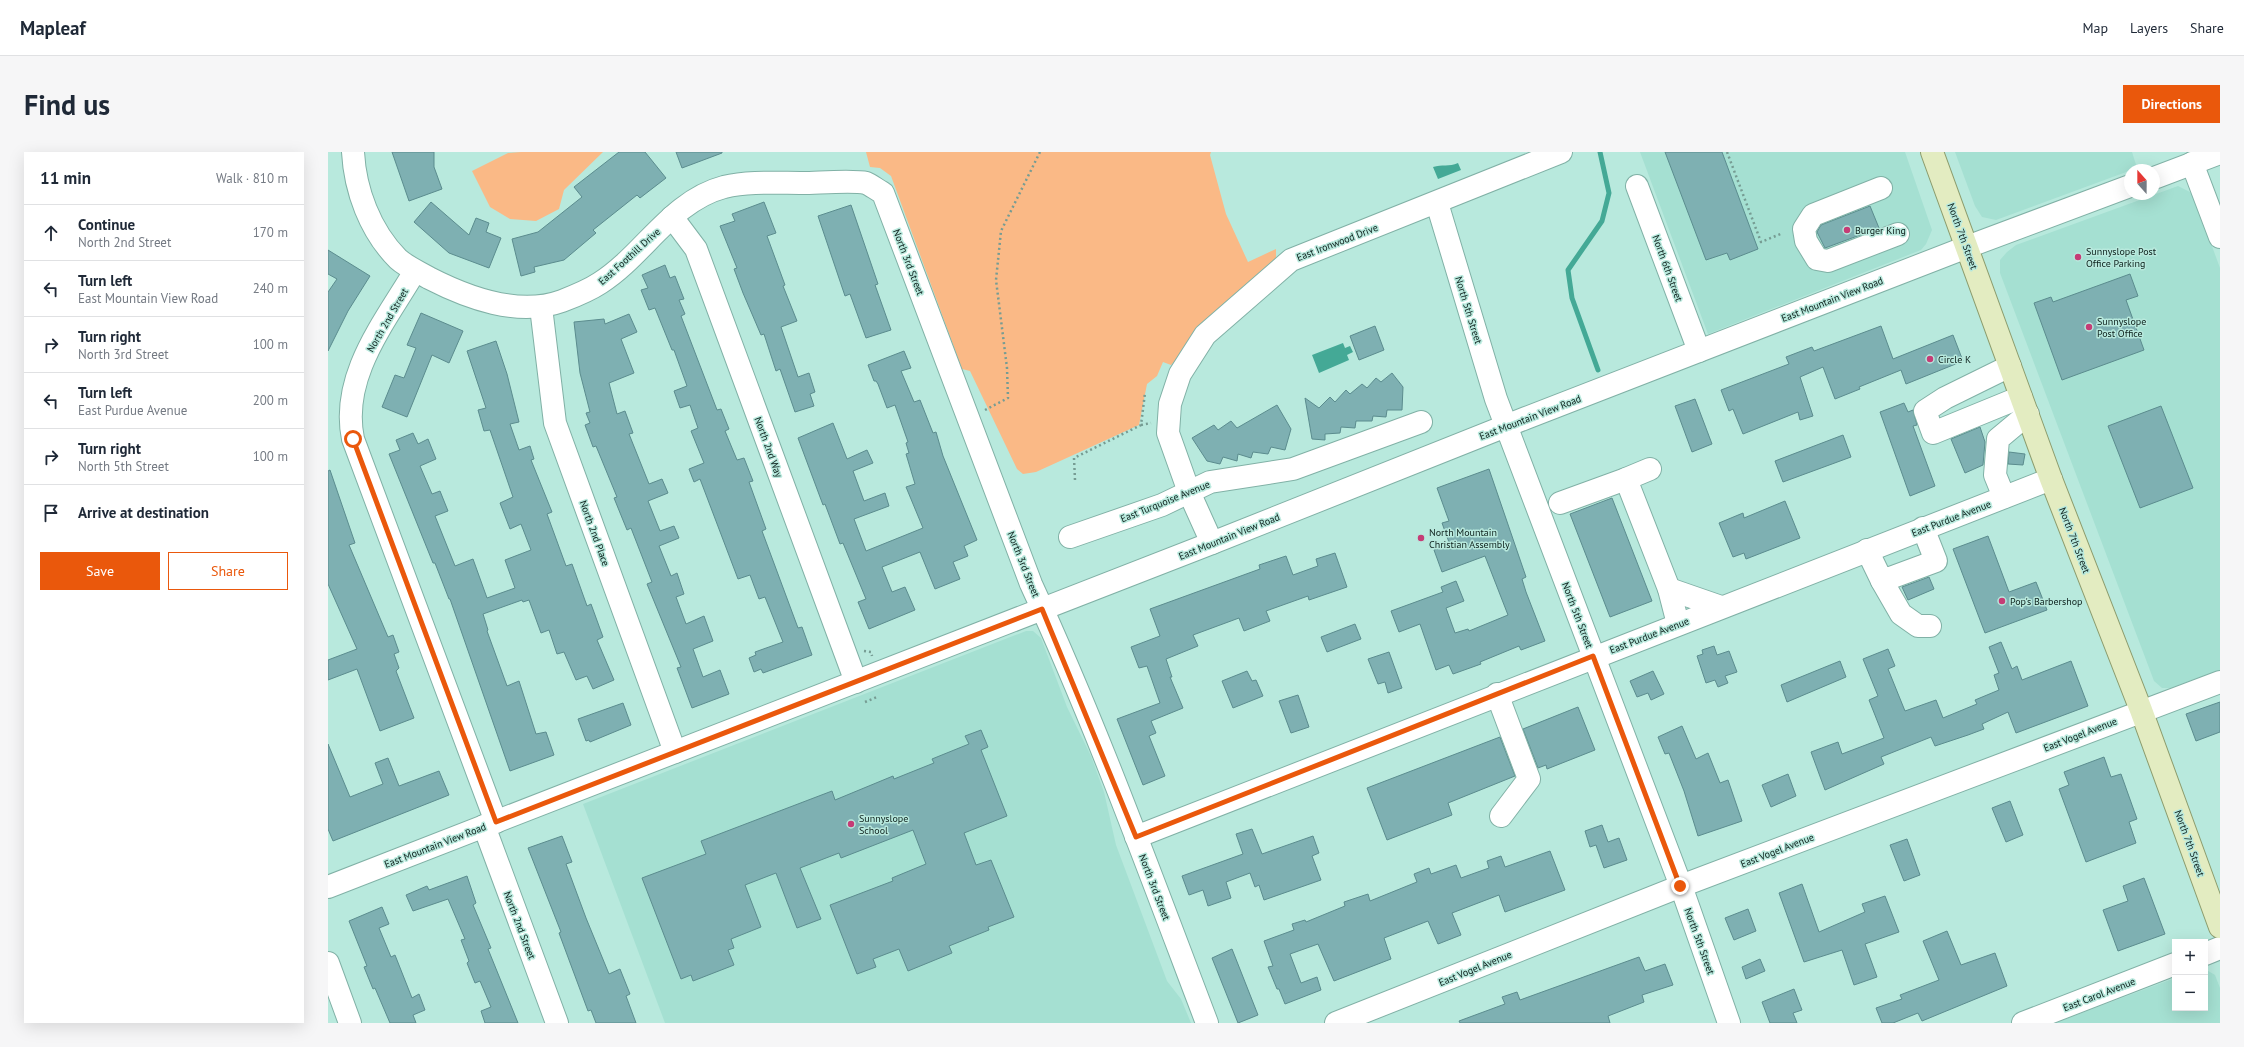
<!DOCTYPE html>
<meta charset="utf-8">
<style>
body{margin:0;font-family:"PT Sans",sans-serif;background:#f6f6f7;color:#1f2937}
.controls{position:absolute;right:12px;bottom:12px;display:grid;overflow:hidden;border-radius:0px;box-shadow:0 4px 16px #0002}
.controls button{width:36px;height:36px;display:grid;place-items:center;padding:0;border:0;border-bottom:1px solid #e0e1e3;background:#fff;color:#1f2937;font:20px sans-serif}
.compass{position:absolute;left:1796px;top:12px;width:36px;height:36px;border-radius:50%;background:#fff;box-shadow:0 4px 16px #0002;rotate:339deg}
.stop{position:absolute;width:12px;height:12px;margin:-9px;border:3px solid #ea580c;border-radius:50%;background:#fff}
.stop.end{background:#ea580c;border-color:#fff;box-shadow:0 1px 4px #0008}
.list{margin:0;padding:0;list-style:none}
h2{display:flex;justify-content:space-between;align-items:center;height:52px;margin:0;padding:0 16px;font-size:17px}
h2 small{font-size:13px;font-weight:400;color:#747a83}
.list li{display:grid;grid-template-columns:26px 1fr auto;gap:12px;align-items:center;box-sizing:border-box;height:56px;padding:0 16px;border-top:1px solid #e0e1e3}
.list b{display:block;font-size:15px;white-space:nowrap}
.list p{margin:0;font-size:13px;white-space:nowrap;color:#747a83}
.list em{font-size:13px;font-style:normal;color:#747a83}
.actions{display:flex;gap:8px;padding:12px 16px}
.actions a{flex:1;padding:9px 0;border:1px solid #ea580c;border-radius:0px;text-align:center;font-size:14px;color:#ea580c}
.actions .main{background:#ea580c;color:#fff}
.icon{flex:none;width:22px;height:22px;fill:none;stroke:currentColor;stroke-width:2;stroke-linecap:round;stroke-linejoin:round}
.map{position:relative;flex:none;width:1892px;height:871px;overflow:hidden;border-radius:0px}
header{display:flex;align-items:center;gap:24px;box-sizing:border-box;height:56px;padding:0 20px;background:#fff;border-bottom:1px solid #e0e1e3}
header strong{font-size:19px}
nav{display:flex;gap:22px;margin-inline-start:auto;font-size:14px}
.intro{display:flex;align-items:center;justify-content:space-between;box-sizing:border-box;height:96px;padding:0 24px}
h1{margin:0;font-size:28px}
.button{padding:10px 18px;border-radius:0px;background:#ea580c;color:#fff;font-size:14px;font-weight:700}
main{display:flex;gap:24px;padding:0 24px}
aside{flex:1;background:#fff;border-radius:0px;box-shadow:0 4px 16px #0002}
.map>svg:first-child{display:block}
.built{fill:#a5e0d2}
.green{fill:#fab986}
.water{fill:#44a996}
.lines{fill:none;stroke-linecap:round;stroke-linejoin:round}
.stream{stroke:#44a996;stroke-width:5}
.building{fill:#7eb0b2;stroke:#5b8c8e}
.minor-casing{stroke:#81b1a6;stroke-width:24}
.major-casing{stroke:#8c9c6d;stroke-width:24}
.path{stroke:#769c93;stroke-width:2.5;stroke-dasharray:2 3;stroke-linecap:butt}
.minor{stroke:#fff;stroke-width:22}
.major{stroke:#e3ecc1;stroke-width:22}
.route{stroke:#ea580c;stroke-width:5}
.poi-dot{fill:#c53c76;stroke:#b8e9dd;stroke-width:1.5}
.labels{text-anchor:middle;stroke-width:3;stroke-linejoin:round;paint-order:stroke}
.poi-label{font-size:10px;fill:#0d201c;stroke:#b8e9dd;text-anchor:start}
.street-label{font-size:10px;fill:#0d201c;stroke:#b8e9dd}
</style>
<header>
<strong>Mapleaf</strong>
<nav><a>Map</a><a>Layers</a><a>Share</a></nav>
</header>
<div class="intro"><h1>Find us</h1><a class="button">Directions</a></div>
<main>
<aside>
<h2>11 min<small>Walk · 810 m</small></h2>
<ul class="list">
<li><svg class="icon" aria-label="ahead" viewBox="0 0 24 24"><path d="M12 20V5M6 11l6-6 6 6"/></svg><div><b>Continue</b><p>North 2nd Street</p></div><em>170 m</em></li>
<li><svg class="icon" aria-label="left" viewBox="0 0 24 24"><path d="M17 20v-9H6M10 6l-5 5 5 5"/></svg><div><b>Turn left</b><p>East Mountain View Road</p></div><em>240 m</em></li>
<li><svg class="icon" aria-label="right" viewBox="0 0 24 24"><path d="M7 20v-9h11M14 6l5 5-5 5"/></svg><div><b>Turn right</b><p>North 3rd Street</p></div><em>100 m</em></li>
<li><svg class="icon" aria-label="left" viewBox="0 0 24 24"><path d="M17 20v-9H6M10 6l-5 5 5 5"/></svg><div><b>Turn left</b><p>East Purdue Avenue</p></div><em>200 m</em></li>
<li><svg class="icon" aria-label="right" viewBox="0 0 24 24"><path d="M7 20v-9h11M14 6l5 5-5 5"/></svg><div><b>Turn right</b><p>North 5th Street</p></div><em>100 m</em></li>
<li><svg class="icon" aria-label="arrive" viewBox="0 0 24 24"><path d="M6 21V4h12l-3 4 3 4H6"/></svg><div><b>Arrive at destination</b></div></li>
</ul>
<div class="actions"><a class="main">Save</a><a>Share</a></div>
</aside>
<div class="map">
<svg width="1892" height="871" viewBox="0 0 1892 871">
<rect width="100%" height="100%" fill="#b8e9dd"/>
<!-- built -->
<g class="built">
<path d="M1312 0H1577L1604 78 1598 92 1593 98 1380 182Z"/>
<path d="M1627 0H1804L1809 16 1668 68 1654 65 1647 54Z"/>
<path d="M1850 34 1862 40 1867 48 1892 116V518L1842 536H1834L1826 529 1823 521 1672 121V108L1679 100 1688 93Z"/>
<path d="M698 479H705L713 486 739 555 763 604 776 640 788 693 839 829 853 847 863 871H337L255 652Z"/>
<path d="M1877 817 1887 823 1892 836V871H1727L1847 826V856H1877Z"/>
</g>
<!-- green -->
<g class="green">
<path d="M193 0H275L236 38 231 57 208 69 182 67 162 55 144 19 180 1Z"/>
<path d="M538 0H883L882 3 898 62 920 110 948 97V107L843 213 835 210 829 224 819 232 811 273 708 320 695 322 689 317 642 219 634 217 563 24 552 16 542 15Z"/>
</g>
<!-- water -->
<g class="water">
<path d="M1130 11 1133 18 1110 27 1105 15C1114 12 1121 15 1130 11Z"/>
<path d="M1015 191 1017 196 1022 194 1025 200 1019 203 1021 208 991 221 984 203Z"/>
</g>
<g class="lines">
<!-- stream -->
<path class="stream" d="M1270 218 1244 146 1240 118 1274 69 1281 41 1272 0"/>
</g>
<!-- building -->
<g class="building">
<path d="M64 0H106V15L114 37 81 49Z"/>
<path d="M291 0H317L338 26 312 46 309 43 265 78 268 81 236 108 206 115 207 120 193 124 184 87 210 80 254 45 246 35Z"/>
<path d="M348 0H394V1L354 16Z"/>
<path d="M1337 0H1394L1430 97 1402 108 1399 101 1378 108Z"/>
<path d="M103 50 141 83 148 66 161 71 158 80 173 86 161 116 121 101 86 70Z"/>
<path d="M436 50 448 81 439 84 457 133 455 134 469 169 453 175 470 225 481 221 487 240 482 242 486 254 467 260 452 217 448 219 436 182 433 183 415 141 406 117 409 116 392 74 407 69 404 62Z"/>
<path d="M523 53 550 132 547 133 563 178 538 186 522 142 517 144 490 64Z"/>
<path d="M1542 54 1551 76 1497 96 1489 80 1493 73Z"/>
<path d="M0 98 42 124 20 159 0 199V140L9 127 0 122Z"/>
<path d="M337 113 342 126 347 124 356 147 351 148 357 162 353 164 389 258 393 257 401 277 397 279 409 308 416 306 425 329 421 330 438 377 434 379 470 476 474 475 484 503 435 521 433 517 426 520 421 506 428 503 427 500 455 490 437 445 431 447 422 423 410 427 372 327 366 330 361 317 376 311 363 279 370 276 362 253 352 256 346 239 359 234 346 198H344L327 156 321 158 313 138 320 136 314 123Z"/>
<path d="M1802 122 1810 144 1798 148 1816 198 1734 228 1706 151 1723 145 1725 150Z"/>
<path d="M93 161 135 179 121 211 104 203 79 265 54 255 67 223 76 226 88 196 79 193Z"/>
<path d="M301 162 309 180 293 187 306 221 281 231 289 262 297 259 305 281 301 282 321 332 334 327 340 341 320 349 332 379 346 374 351 386 331 394 343 424 349 421 356 442 348 445 358 472 376 464 385 489 365 497 375 525 392 518 401 542 364 556 349 516 353 515 319 432 324 430 303 376 299 378 286 346 289 345 268 294 265 295 257 273 262 271 258 261 262 260 252 221 246 170 276 167 277 172Z"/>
<path d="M1047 174 1056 198 1031 208 1022 184Z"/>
<path d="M1553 174 1565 207 1625 183 1635 209 1578 232 1573 218 1531 235 1532 237 1507 247 1495 215 1472 225 1485 264 1472 268 1470 260 1415 282 1405 257 1401 259 1393 238 1461 212 1458 205 1484 195 1486 199Z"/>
<path d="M168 189 179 222 191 270 182 272 191 298 202 294 206 307 203 308 224 360 219 362 238 414 244 412 259 454 263 452 275 485 269 488 286 528 265 537 259 524 248 528 236 500 229 502 221 478 213 481 201 448 195 450 194 448 155 462 160 478 159 479 179 534 191 529 208 582 218 580 226 603 182 619 122 447H121L107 411H105L61 302 72 298 68 288 85 281 90 292 100 287 108 307 92 314 104 342 112 339 120 359 107 364 127 414 145 407 159 446 187 436 177 408 203 398 193 372 182 377 172 351 185 345 162 278 156 279 150 258 158 256 139 199Z"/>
<path d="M576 199 583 216 573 219 586 250 592 248 605 281 608 280 615 304 649 388 636 394 640 404 625 410 632 427 607 437 592 400 554 415 564 440 577 435 587 458 541 477 530 450 538 447 515 391 512 392 497 352 495 353 470 286 505 271 519 307 539 298 545 311 525 319 536 349 557 341 561 354 526 367 538 399 595 376 578 335 587 332 578 302 581 301 578 291 580 290 567 253 559 256 550 232 548 229H546L540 213Z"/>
<path d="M1064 221 1075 235 1074 258H1059L1058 265 1045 264 1044 269H1028L1027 276 1013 275 1012 281 997 282V288L984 287 977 246 991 256 1002 245 1007 250 1018 238 1022 242 1034 232 1039 236 1048 226 1053 230Z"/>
<path d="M1367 247 1384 292 1364 300 1347 254Z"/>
<path d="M1576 251 1580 260 1585 258 1589 273 1585 274 1607 334 1582 344 1552 260Z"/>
<path d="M949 253 963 277 957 298 943 295 940 302 925 300 923 306 910 302 909 309 895 305 892 312 879 309 864 286 886 273 890 278 903 269 909 276Z"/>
<path d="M1833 254 1865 336 1812 356 1780 274Z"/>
<path d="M1652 275 1657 290 1655 313 1637 321 1623 287Z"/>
<path d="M1515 283 1523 305 1455 330 1447 309Z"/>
<path d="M1681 300 1697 302 1695 313 1680 312Z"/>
<path d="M1161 317 1198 425 1194 427 1198 440 1217 489 1193 498 1191 494 1152 510 1153 512 1125 522 1121 513 1108 518 1092 472 1071 480 1063 459 1115 440 1113 435 1128 429 1136 449 1118 456 1127 481 1140 477 1141 479 1180 463 1157 404 1114 420 1106 398 1122 393 1114 371 1121 369 1109 336Z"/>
<path d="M2 318 27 391 21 393 60 485 65 483 71 500 66 502 71 516 68 519 86 566 52 579 29 517 0 528V508L29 497 0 432V319Z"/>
<path d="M1284 346 1324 449 1282 465 1242 362Z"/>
<path d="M1457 349 1472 386 1418 407 1416 401 1405 405 1391 371 1415 361 1416 366Z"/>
<path d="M1660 384 1681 440 1708 430 1719 458 1657 481 1625 397Z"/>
<path d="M1007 401 1019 435 981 448 980 444 938 459 942 469 916 479 911 466 865 483 870 494 838 507 844 525H842L855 556 823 569 828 581 821 584 837 624 815 633 789 567 832 551 819 514 811 516 803 495 832 484 822 457 932 417 931 413 958 404 965 423 990 414 988 407Z"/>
<path d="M1601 425 1606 437 1580 448 1574 435Z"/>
<path d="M1027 472 1033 487 999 500 993 485Z"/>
<path d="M1673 490 1684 517 1689 514 1694 528 1743 509 1760 554 1688 581 1680 560 1654 572 1656 577 1640 583 1607 594 1603 585 1553 605 1556 612 1497 638 1483 600 1510 590 1514 602 1556 586 1541 548 1550 544 1535 507 1560 497 1567 514 1560 517 1577 559 1608 548 1615 566 1649 552 1647 548 1671 538 1666 523 1671 521 1661 495Z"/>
<path d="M1386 494 1389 503 1401 499 1409 520 1397 524 1400 531 1390 535 1387 528 1378 531 1369 504 1375 502 1374 498Z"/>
<path d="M1061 500 1074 536 1060 541 1057 530 1050 532 1040 507Z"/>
<path d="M1512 509 1518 525 1459 550 1453 533Z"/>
<path d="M919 519 924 529 928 528 935 544 905 556 894 529Z"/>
<path d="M1325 519 1336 542 1323 548 1320 541 1309 545 1302 529Z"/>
<path d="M970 543 981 575 963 581 951 549Z"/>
<path d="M1892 550V580L1868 589 1858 562Z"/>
<path d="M295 551 303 573 262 590 261 588 258 589 250 567Z"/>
<path d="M1250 555 1267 598 1219 617 1218 613 1210 616 1195 577Z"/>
<path d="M1354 574 1368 607 1380 601 1392 631 1400 628 1414 669 1370 684 1356 639 1341 601 1337 602 1330 585Z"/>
<path d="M653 578 660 595 653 598 679 664 636 681 648 713 663 708 686 765 660 775 661 778 621 794 624 801 580 819 571 797 545 807 548 815 529 822 502 753 565 729 564 726 598 712 585 678 513 706 511 701 472 716 493 767 469 776 448 721 417 733 433 775 403 787 406 796 400 798 406 813 365 829 363 823 353 827 314 726 378 702 373 689 504 639 507 648 565 624 566 627 606 611 604 607 641 592 637 584Z"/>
<path d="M1172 585 1187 624 1120 651 1124 663 1059 688 1039 636Z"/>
<path d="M0 592 22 645 55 632 47 611 60 606 71 634 111 619 121 643 5 689 0 677Z"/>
<path d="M1776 605 1783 625 1793 622 1809 667 1801 670 1808 691 1758 710 1731 637 1741 633 1736 620Z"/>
<path d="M1460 622 1468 644 1443 655 1434 633Z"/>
<path d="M1682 649 1695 683 1678 690 1664 656Z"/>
<path d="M1274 673 1280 690 1291 686 1299 708 1276 716 1268 693 1262 695 1257 679Z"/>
<path d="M924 677 934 702 985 684 991 701 984 704 993 728 936 748 931 733 927 735 922 721 898 730 903 746 880 754 875 738 861 743 854 724 915 702 908 682Z"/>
<path d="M234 684 244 710 238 712 258 766 281 822 292 817 302 842 298 844 308 871H268L263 858 260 859 231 781 233 780 200 696Z"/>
<path d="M1579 687 1592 723 1576 729 1562 693Z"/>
<path d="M1222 699 1237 738 1177 760 1171 743 1124 761 1133 783 1110 792 1100 769 1056 786 1063 807 1006 829 990 792 962 802 973 831 989 825 993 838 957 852 951 837H949L940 815 945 814 936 789 966 778 964 772 977 768 978 770 1017 754 1016 750 1040 742 1042 749 1089 730 1086 722 1101 716 1103 722 1128 713 1133 726 1161 716 1159 709 1173 704 1177 715Z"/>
<path d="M139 724 148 751 145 753 163 796 160 797 190 871H157L153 859 163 855 152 829 147 831 139 811 141 809 133 788 137 787 120 747 85 759 78 743 99 734 101 738Z"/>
<path d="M1816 726 1837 782 1790 799 1775 758 1800 749 1795 734Z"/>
<path d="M1474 732 1491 780 1537 760 1534 752 1557 744 1571 780 1537 792 1549 825 1526 833 1514 798 1476 810 1451 741Z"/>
<path d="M54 755 61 772 51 776 63 805 67 803 84 846 91 842 97 858 85 863 88 871H62L47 836 45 837 36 815 39 814 21 769Z"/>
<path d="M1420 757 1428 779 1406 788 1397 766Z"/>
<path d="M1619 779 1633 813 1667 801 1679 834 1594 869 1590 861 1565 871H1554L1548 856 1574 847 1572 843 1611 828 1595 789Z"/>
<path d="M904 797 930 863 910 871 884 806Z"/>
<path d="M1311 805 1317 819 1337 812 1345 833 1314 843 1316 850 1280 864 1282 871H1132L1131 869 1177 852 1174 845 1189 840 1192 848Z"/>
<path d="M1432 807 1437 819 1418 827 1414 815Z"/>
<path d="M1466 837 1474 858 1465 861 1469 871H1442L1434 850Z"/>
</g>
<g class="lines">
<!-- minor casing -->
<g class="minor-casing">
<g id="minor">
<path d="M25 0C27 38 42 79 70 107 79 115 91 120 101 126 140 146 190 165 234 149 247 144 260 139 272 131 316 103 343 49 396 35 421 29 449 31 475 31 489 31 526 28 538 31 543 33 549 38 555 41L703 432C769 575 823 724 879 871"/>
<path d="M1864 11 1892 85"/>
<path d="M1826 26 1892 1"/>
<path d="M1309 34 1371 199"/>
<path d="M1553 36 1485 63 1476 77 1478 89 1489 107 1500 109 1570 82"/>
<path d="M1109 51 1168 247 1353 734 1401 871"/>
<path d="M344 65 368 97 528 530"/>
<path d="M87 119C57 170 12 224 25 287L168 670"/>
<path d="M213 155 227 271 347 600"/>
<path d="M1682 214 1617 246 1597 259 1605 281 1693 245"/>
<path d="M1322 317 1298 327 1341 437 1350 472"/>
<path d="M1676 345 1667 323 1670 287 1700 262"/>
<path d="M1232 351 1298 327"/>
<path d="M742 385 834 353 882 330 965 317 1093 270"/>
<path d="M884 391 861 340 840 281 842 252 852 222 877 183 963 108 1233 0"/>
<path d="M1539 398 1554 429 1608 409 1595 376"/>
<path d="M1554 429 1573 462 1590 474H1602"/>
<path d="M1341 437 1393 455"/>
<path d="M1169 542 1201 627 1173 664"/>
<path d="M156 674 229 871"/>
<path d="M808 685 1723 327"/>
<path d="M0 735 884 391 1198 266 1639 95 1802 34"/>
<path d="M1877 802 1892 796"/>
<path d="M0 811 22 871"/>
<path d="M1008 871 1353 734 1892 530"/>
<path d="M1695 871 1847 812"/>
</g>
</g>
<!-- major casing -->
<g class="major-casing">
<path id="major" d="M1604 0 1723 327 1813 558 1892 775"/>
</g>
<!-- path -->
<g class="path">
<path d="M1399 0 1433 90 1455 81"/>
<path d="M657 258 680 246 679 216 668 128 673 79 712 0"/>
<path d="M813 273 823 271"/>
<path d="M747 328 746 306 813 273 817 241"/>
<path d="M536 499 543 500 544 504"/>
<path d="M537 550 549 545"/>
</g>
<!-- minor -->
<use href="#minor" class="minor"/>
<!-- major -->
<use href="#major" class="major"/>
</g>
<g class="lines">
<!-- route -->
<path class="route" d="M25 287 168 670 714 457 808 685 1265 504 1352 734"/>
</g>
<!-- markers -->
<g class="poi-dot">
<circle cx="1519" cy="78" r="4"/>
<circle cx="1750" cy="105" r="4"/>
<circle cx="1761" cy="175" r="4"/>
<circle cx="1602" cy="207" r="4"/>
<circle cx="1093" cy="386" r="4"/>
<circle cx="1674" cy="449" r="4"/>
<circle cx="523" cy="672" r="4"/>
</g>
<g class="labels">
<!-- poi labels -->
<g class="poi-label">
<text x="1527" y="82">Burger King</text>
<text x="1758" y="103">Sunnyslope Post<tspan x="1758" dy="12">Office Parking</tspan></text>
<text x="1769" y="173">Sunnyslope<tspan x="1769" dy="12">Post Office</tspan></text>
<text x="1610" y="211">Circle K</text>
<text x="1101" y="384">North Mountain<tspan x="1101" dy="12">Christian Assembly</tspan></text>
<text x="1682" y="453">Pop's Barbershop</text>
<text x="531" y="670">Sunnyslope<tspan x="531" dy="12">School</tspan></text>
</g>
<!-- street labels -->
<g class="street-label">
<text transform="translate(1635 84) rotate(70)" y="4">North 7th Street</text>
<text transform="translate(1009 90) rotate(-21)" y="4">East Ironwood Drive</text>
<text transform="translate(301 104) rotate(-42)" y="4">East Foothill Drive</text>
<text transform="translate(581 110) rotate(69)" y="4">North 3rd Street</text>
<text transform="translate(1340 116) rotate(70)" y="4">North 6th Street</text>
<text transform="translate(1504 147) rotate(-21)" y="4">East Mountain View Road</text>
<text transform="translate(1141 158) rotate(73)" y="4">North 5th Street</text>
<text transform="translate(59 168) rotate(-60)" y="4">North 2nd Street</text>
<text transform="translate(1202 265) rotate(-21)" y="4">East Mountain View Road</text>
<text transform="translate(441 295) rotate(70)" y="4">North 2nd Way</text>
<text transform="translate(837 349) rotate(-22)" y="4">East Turquoise Avenue</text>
<text transform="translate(1623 366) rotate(-21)" y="4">East Purdue Avenue</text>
<text transform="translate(267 381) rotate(70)" y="4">North 2nd Place</text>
<text transform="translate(901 384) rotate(-22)" y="4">East Mountain View Road</text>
<text transform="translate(1747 388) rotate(69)" y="4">North 7th Street</text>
<text transform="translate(696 412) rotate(68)" y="4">North 3rd Street</text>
<text transform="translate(1250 463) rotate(69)" y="4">North 5th Street</text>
<text transform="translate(1321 483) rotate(-21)" y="4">East Purdue Avenue</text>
<text transform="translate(1752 582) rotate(-21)" y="4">East Vogel Avenue</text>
<text transform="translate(1862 691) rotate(70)" y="4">North 7th Street</text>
<text transform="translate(107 693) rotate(-21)" y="4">East Mountain View Road</text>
<text transform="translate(1449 698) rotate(-21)" y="4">East Vogel Avenue</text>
<text transform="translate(827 735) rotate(69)" y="4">North 3rd Street</text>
<text transform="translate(192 773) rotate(69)" y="4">North 2nd Street</text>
<text transform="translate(1372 789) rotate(70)" y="4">North 5th Street</text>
<text transform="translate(1147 816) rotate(-22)" y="4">East Vogel Avenue</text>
<text transform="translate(1771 842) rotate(-21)" y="4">East Carol Avenue</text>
</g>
</g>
</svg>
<div class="controls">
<button>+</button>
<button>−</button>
</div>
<svg class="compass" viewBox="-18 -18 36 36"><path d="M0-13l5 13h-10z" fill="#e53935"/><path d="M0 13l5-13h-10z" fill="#747a83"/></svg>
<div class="stop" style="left:25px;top:287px"></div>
<div class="stop end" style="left:1352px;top:734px"></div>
</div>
</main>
